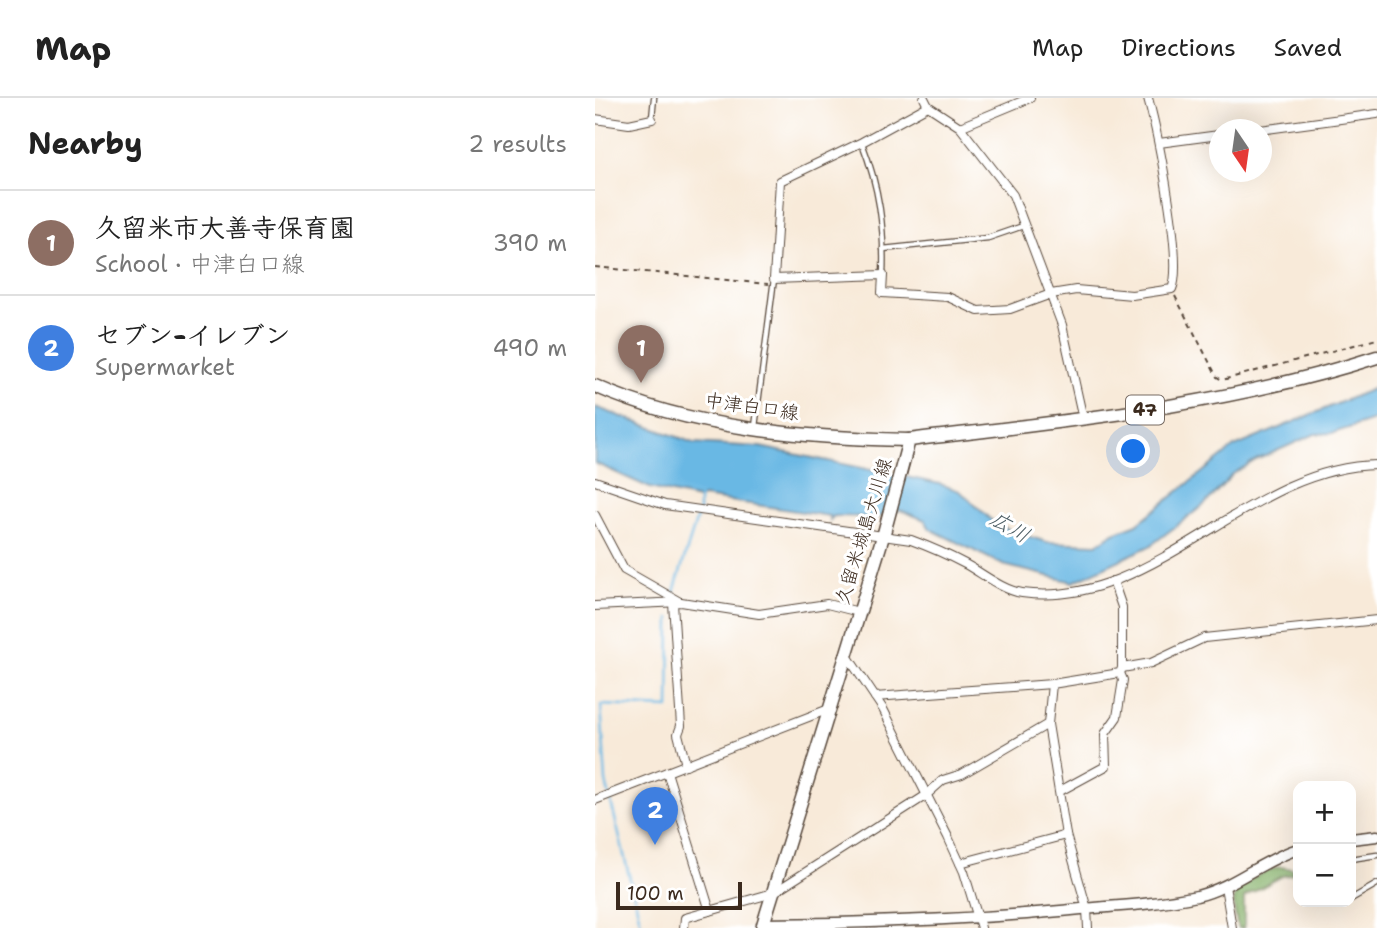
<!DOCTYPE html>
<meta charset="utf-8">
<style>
body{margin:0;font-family:"Shantell Sans","Klee One",sans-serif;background:#f2f2f2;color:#222}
.controls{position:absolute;right:21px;bottom:21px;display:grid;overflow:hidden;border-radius:14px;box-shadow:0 7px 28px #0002}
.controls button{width:63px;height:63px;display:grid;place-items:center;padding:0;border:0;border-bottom:2px solid #e0e0e0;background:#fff;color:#222;font:35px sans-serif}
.compass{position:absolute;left:614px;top:21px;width:63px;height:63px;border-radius:50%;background:#fff;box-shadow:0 7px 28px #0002;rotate:167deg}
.scale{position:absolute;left:21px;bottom:18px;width:126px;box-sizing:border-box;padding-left:7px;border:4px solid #3b2a1e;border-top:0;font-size:19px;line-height:24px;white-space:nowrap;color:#3b2a1e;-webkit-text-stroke:5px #fff;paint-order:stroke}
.you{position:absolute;left:539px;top:354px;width:24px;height:24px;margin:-18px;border:5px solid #fff;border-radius:50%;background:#1a73e8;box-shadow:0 0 0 10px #1a73e833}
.badge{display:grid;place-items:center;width:46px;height:46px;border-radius:50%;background:#b5179e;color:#fff;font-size:23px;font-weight:700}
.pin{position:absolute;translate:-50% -58px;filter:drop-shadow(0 2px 4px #0008)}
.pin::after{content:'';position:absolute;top:37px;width:24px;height:21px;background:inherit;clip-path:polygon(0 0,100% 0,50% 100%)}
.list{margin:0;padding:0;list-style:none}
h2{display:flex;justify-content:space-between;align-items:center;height:91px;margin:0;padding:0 28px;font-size:30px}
h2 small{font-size:23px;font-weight:400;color:#767676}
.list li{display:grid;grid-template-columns:46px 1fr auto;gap:21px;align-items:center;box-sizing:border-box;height:105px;padding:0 28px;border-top:2px solid #e0e0e0}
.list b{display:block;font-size:26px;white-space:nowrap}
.list p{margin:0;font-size:23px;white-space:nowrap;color:#767676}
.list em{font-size:23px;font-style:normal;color:#767676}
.map{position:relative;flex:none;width:782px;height:830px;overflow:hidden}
header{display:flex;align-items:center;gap:42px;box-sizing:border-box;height:98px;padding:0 35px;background:#fff;border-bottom:2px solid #e0e0e0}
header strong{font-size:33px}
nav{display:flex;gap:38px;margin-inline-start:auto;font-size:24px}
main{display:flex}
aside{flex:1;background:#fff}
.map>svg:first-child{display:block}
.forest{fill:#84b068;stroke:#606d43;stroke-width:2}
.water{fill:#69b8e4;stroke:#527181;stroke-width:2}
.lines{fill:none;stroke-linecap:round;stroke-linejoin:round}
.stream{stroke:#69b8e4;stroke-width:2.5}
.service-casing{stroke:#57473a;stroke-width:7}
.minor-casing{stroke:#57473a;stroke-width:10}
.tertiary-casing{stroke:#57473a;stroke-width:13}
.secondary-casing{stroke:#57473a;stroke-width:15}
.primary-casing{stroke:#57473a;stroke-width:15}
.path{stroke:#57473a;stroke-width:2;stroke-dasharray:5 5;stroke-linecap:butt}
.service{stroke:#fff;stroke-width:4.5}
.minor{stroke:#fff;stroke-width:8}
.tertiary{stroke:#fff;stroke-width:10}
.secondary{stroke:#fff;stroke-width:12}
.primary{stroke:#fff;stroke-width:12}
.labels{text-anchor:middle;stroke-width:6;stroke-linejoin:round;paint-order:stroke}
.shield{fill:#fff;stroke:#766a62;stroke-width:2}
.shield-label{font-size:18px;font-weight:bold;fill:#3b2a1e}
.street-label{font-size:19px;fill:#3b2a1e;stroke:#fff}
.water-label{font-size:21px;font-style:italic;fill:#4b5c63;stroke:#fff}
</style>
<header>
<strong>Map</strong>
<nav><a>Map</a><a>Directions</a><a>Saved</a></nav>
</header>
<main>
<aside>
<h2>Nearby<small>2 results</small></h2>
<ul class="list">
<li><span class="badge" style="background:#8d6e63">1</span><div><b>久留米市大善寺保育園</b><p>School · 中津白口線</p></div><em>390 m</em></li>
<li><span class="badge" style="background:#3f7fe0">2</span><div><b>セブン-イレブン</b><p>Supermarket</p></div><em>490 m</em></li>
</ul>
</aside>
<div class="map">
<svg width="782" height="830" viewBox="0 0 782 830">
<rect width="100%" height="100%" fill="#fff"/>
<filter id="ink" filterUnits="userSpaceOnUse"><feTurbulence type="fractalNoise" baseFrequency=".0143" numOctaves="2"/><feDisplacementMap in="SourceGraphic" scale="14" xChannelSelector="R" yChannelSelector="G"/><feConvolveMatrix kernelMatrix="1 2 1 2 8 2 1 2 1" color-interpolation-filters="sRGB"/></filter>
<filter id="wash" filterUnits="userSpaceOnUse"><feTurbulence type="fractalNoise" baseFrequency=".00686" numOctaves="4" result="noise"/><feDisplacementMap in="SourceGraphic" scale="28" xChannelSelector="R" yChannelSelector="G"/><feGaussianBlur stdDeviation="1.57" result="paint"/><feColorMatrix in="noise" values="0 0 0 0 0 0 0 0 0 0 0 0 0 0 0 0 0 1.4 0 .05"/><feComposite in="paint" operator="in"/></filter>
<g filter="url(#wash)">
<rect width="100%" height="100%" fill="#f8ead9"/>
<!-- forest -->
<path class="forest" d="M685 769 697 771 699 776 687 778 649 799V830H643C641 821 638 810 639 801 640 786 672 772 685 769Z"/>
<!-- water -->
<path class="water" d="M782 289V321L738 335 720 336 661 362 638 376 610 406 555 448 478 484 408 467 335 431 330 422 305 412 284 419 239 418 235 422V418L108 399 103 401 55 390 0 365V309L99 345 165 349 345 386 365 393 396 422 416 433 452 444 502 446 519 435 542 426 639 349Z"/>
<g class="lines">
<!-- stream -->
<g class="stream">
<path d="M78 497 104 413V399"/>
<path d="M47 830 11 684 6 607 74 610 75 520"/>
</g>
</g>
</g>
<g filter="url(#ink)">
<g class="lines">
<!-- service casing -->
<g class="service-casing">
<g id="service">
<path d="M57 20 59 0"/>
<path d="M267 45C284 89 290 130 288 177"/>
<path d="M288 151 393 140 428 128"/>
<path d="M160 329 179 181"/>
<path d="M756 761 782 757"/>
<path d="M756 801 782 786"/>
</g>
</g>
<!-- minor casing -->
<g class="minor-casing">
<g id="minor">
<path d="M329 0 333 8 365 29 418 97 467 227 488 321"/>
<path d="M333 8 267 44 185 83 179 181 288 177 287 195 353 199 383 213 415 211 456 196 481 192 537 197 577 191C589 164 562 33 553 0"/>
<path d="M0 21 34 26 57 21"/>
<path d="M365 29 435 0"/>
<path d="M665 32 782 16"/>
<path d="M564 45 624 37"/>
<path d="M0 383 70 407 316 442C335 449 353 457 370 466 387 475 407 492 427 495 558 513 650 369 782 367"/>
<path d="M0 417 29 472 85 504"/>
<path d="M78 505 86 628 83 636 91 667"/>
<path d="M0 508 86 504 164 516 232 506 264 514"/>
<path d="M251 556 288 611 353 739 369 774 386 830"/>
<path d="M527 570 556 565 609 540 782 522"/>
<path d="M280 599 457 586"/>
<path d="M453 626 471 737 492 811 493 830"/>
<path d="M72 674 115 813"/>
<path d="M465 693 511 668 510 636 522 619 528 582 525 575"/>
<path d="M0 702 234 611"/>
<path d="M365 765 471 737"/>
<path d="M630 788 637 830"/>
<path d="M89 830 90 820 178 795 330 698 348 682 367 676 453 626 457 586 525 575 527 570V509L518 483"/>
</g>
</g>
<!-- tertiary casing -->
<g class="tertiary-casing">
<g id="tertiary">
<path d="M756 741 782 738"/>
<path d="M168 826C275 825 380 822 486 811 525 808 564 806 602 798 639 789 667 762 703 751"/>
</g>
</g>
<!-- secondary casing -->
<g class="secondary-casing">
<path id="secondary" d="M0 288C96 331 209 340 314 342"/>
</g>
<!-- primary casing -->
<g class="primary-casing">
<path id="primary" d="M167 830 289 435 314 342C471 323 631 308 782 259"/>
</g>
<!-- path -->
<g class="path">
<path d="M0 169 173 186"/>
<path d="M580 198 622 279 627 282 782 241"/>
</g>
<!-- service -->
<use href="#service" class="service"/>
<!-- minor -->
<use href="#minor" class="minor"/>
<!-- tertiary -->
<use href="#tertiary" class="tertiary"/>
<!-- secondary -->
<use href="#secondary" class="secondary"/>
<!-- primary -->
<use href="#primary" class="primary"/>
</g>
</g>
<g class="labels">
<!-- shield labels -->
<rect class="shield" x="531" y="297.5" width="38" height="29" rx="5"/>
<g class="shield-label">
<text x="550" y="318">47</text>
</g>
<!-- street labels -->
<g class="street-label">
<text transform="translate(157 308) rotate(8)" y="7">中津白口線</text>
<text transform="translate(268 433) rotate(-73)" y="7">久留米城島大川線</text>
</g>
<!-- water labels -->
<g class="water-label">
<text transform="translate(415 429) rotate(30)" y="7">広川</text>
</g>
</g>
</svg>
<div class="controls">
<button>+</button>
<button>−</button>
</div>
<svg class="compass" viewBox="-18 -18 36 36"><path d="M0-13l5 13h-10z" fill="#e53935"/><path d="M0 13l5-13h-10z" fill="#767676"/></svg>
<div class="scale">100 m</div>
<div class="you"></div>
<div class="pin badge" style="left:46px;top:285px;background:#8d6e63">1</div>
<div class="pin badge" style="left:60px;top:747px;background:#3f7fe0">2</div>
</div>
</main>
